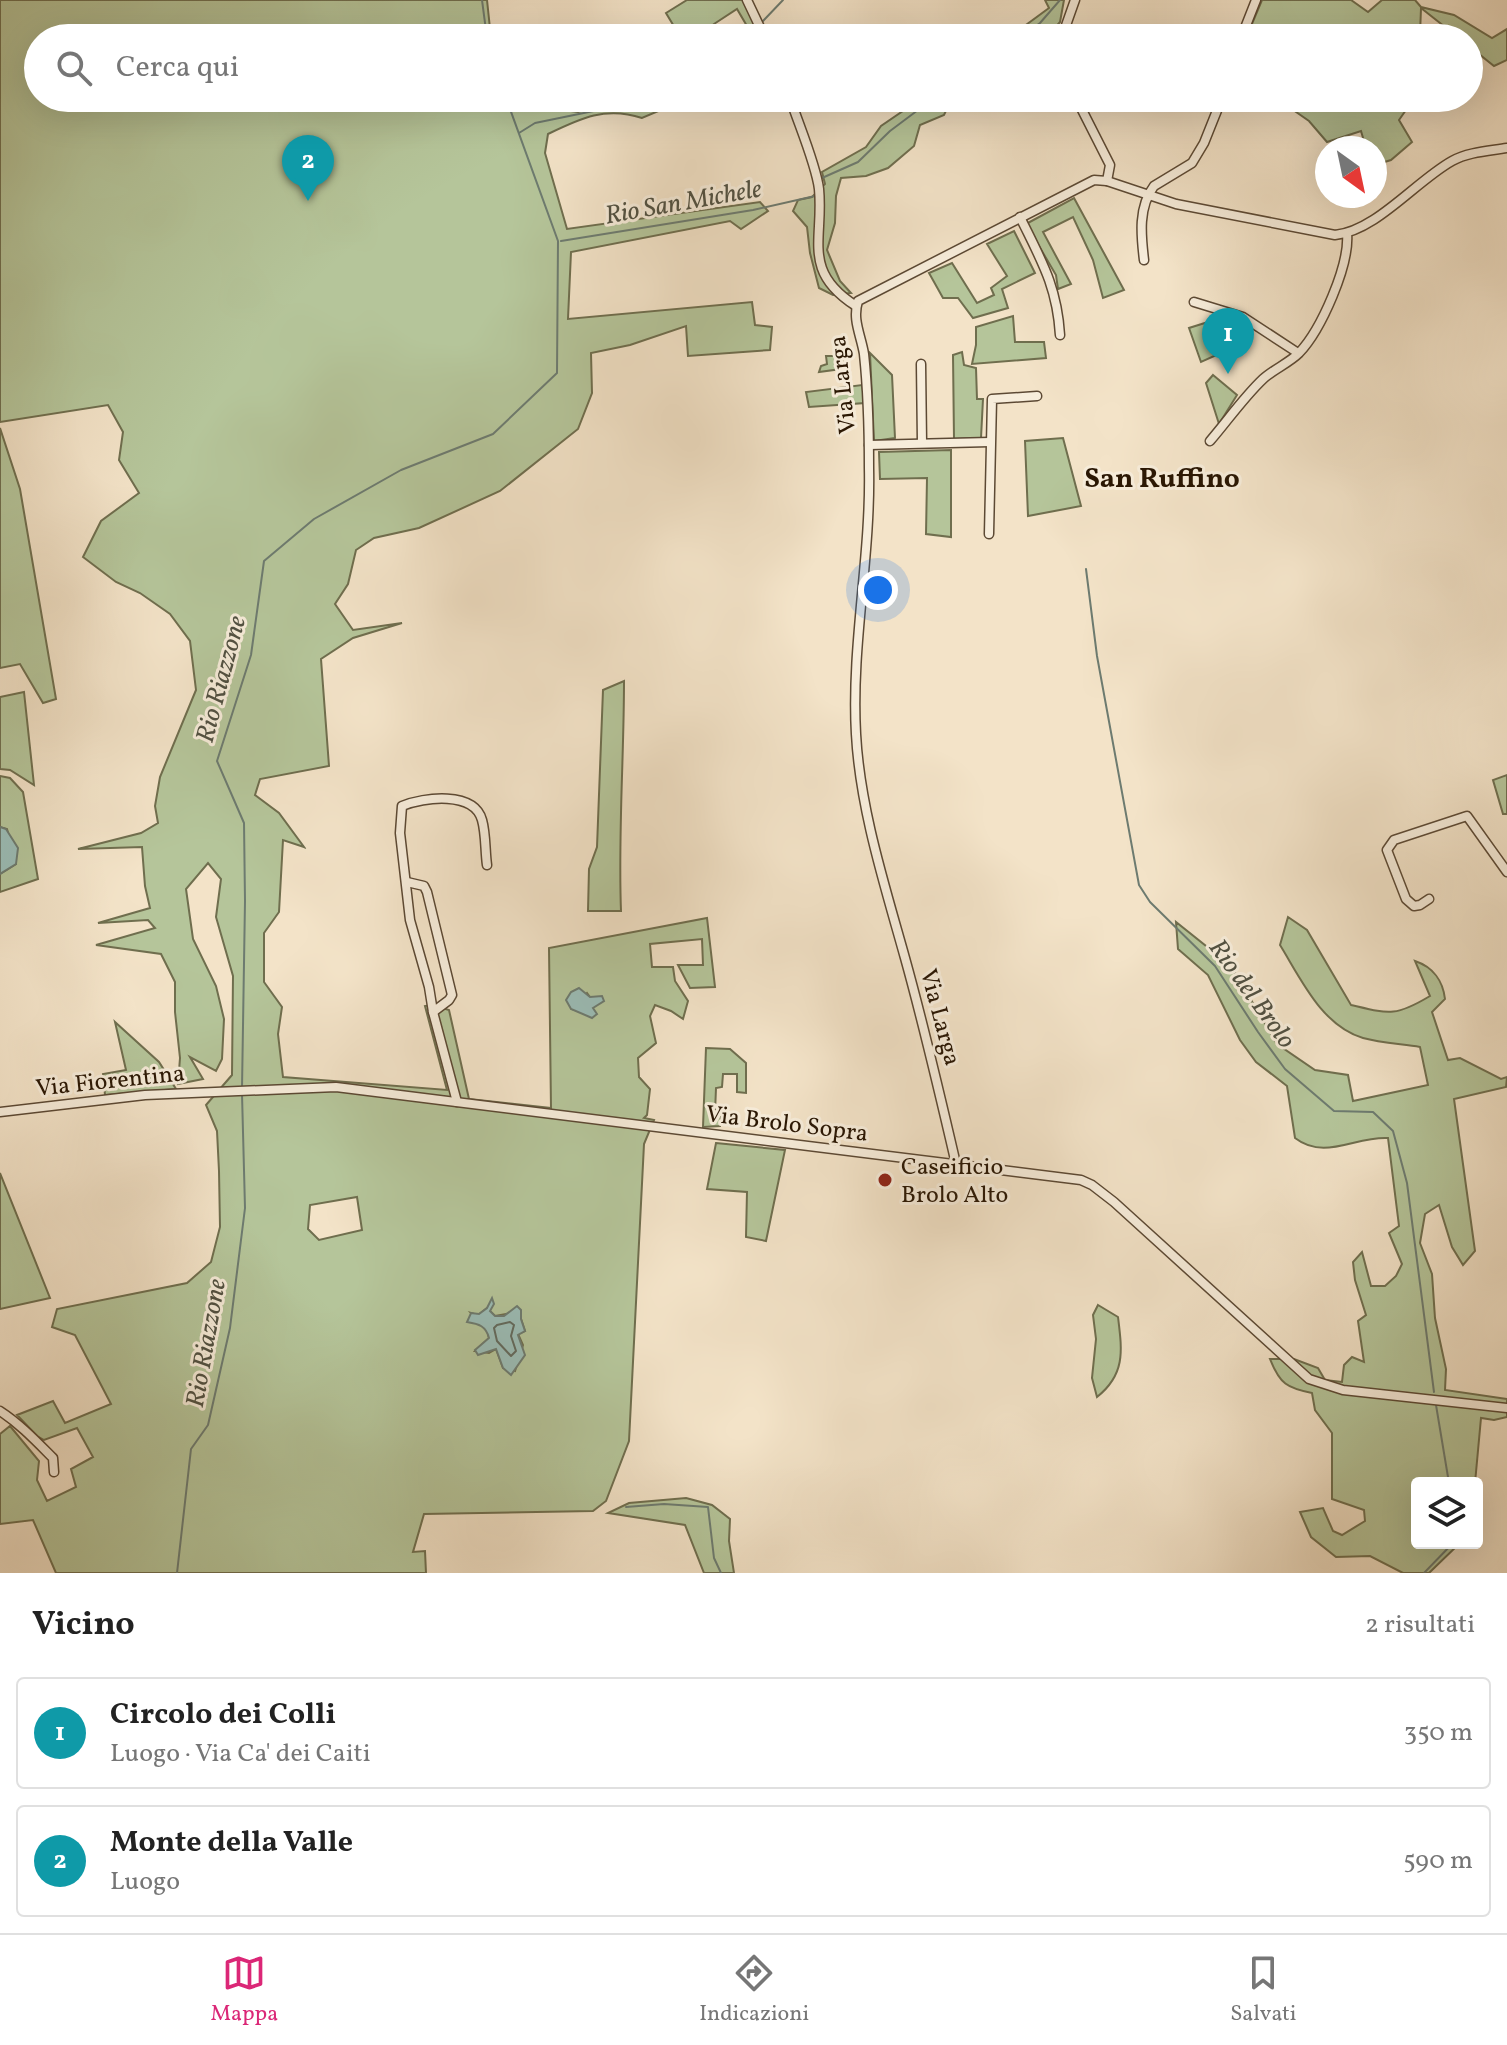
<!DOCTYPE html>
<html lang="it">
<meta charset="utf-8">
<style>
body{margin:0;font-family:Vollkorn,serif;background:#f6f6f6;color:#222}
.controls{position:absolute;right:24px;bottom:24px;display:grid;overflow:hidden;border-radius:8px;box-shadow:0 8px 32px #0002}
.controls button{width:72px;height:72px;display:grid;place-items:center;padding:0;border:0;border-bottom:2px solid #e0e0e0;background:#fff;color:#222;font:40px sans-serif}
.compass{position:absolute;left:1315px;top:136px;width:72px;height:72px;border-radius:50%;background:#fff;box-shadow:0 8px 32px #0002;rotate:147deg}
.you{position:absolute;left:878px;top:590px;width:28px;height:28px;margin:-20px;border:6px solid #fff;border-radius:50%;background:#1a73e8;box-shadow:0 0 0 12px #1a73e833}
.badge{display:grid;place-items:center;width:52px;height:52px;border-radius:50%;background:#db2777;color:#fff;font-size:26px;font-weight:700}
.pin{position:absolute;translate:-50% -66px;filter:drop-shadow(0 2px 4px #0008)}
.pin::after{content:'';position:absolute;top:42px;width:28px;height:24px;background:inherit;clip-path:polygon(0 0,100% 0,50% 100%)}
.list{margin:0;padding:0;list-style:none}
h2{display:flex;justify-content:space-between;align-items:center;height:104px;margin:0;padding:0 32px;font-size:34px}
h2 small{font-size:26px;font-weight:400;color:#767676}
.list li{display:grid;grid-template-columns:52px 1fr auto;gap:24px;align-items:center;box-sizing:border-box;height:112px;margin:0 16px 16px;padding:0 16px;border:2px solid #e0e0e0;border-radius:8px}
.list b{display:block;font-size:30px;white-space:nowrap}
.list p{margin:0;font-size:26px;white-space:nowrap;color:#767676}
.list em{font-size:26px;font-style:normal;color:#767676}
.icon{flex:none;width:44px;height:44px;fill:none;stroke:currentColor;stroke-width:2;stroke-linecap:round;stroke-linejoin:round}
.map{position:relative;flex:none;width:1507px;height:1573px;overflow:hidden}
.search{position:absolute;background:#fff;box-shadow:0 8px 32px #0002;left:24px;right:24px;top:24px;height:88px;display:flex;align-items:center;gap:20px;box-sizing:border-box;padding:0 28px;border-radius:44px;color:#767676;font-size:30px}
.sheet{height:360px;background:#fff}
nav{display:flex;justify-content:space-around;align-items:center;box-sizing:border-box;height:112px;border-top:2px solid #e0e0e0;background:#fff;font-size:22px;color:#767676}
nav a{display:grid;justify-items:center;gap:4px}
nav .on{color:#db2777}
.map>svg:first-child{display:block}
.green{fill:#b5c59a;stroke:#6f6e4e;stroke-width:2;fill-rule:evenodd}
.water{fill:#9bbeb8;stroke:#6d7b70;stroke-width:2}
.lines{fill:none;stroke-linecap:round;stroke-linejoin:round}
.shore{stroke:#626a5e;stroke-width:2}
.stream{stroke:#6d7b70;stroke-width:2}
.minor-casing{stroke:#5c4934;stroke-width:11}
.minor{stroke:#f7eddb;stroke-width:8}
.poi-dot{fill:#8f2418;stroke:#f7eddb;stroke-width:3}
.labels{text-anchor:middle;stroke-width:6;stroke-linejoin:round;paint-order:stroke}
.street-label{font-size:24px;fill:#291603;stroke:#f7eddb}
.poi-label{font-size:24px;fill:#291603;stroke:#f7eddb;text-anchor:start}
.water-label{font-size:26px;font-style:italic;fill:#515142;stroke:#f7eddb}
.quarter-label{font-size:28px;font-weight:bold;fill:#291603;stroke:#f7eddb}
</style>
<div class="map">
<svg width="1507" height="1573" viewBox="0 0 1507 1573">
<rect width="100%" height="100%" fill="#f3e3c8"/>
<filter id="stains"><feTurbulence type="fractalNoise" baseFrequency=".0025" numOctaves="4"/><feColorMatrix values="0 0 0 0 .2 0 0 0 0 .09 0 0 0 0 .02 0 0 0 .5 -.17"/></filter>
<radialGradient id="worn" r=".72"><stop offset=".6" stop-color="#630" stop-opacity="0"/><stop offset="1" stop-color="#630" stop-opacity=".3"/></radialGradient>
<!-- green -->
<g class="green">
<path d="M0 0H487L491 38H38V98H539L542 107 578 112 631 98H689L642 118C606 106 581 118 548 134L545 153 567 229 760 202 768 211 741 229 730 221 571 252 568 319 752 302 755 325 772 327 770 350 688 356 686 326 630 345 591 353 592 393 578 429 500 491 419 528 374 538 356 550 348 584 335 604 353 630 402 623 353 638 321 659 329 766 260 779 255 795 279 813 304 847 283 840 279 912 264 933V982L282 1007 278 1034 283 1077 447 1090 425 1006 432 1005 449 1010 469 1099 551 1108 549 948 707 918 715 987 690 988 678 965H703L702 939 650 944 652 967H673L675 981 688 1001 683 1019 671 1011 655 1005 650 1016 656 1043 638 1058 639 1077 650 1089 647 1115 644 1118 654 1120 644 1144 629 1441 606 1501 593 1511 424 1514 413 1552 425 1551 426 1573H56L33 1520 0 1524V1434L10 1426 39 1461 37 1480 47 1501 76 1487 71 1469 93 1457 77 1428 44 1440 37 1436 17 1415 53 1401 65 1423 111 1404 75 1335 52 1327 57 1309 187 1283 211 1262 220 1227 219 1171 217 1131 206 1105 232 1075 233 976 216 917 221 879 208 863 186 889 193 939 216 986 224 1019 222 1059 216 1071 190 1057 203 1079 178 1084 180 1058 175 1012V982L161 954 96 945 155 928 148 920 98 923 150 908 145 886 142 847 78 849 141 833 158 823 155 806 160 777 196 690 190 641 170 614 140 593 116 582 83 557 101 521 139 493 119 460 123 432 108 405 0 422ZM587 993 590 997H597L593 1008 584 1013 572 1009ZM357 1197 362 1230 319 1240 308 1229 310 1205ZM487 1308 495 1316 511 1313 521 1319 525 1331 518 1334 523 1345 515 1371 503 1368 496 1349 489 1353 475 1351 489 1338 487 1330 471 1313 478 1315Z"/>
<path d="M687 0H743L762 38H754L737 9 714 24 722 38H681L666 13Z"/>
<path d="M1045 0H1064L1060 22 1047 37 1008 38 1049 8Z"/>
<path d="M1262 0H1351L1368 12 1382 0H1415L1421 7 1454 15 1492 38 1507 29V60L1494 66 1469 46V38H1459L1421 8 1420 35 1415 38H1246Z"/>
<path d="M922 98H952L944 115 920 125 914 146 888 168 866 176 841 178 836 196 835 223 827 250 840 281 851 293 833 295 819 288 810 253 807 227 793 211 798 200 812 197 825 184 822 172 866 147 881 126Z"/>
<path d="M1276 98H1412L1413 100 1399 120 1412 142 1391 160 1375 165V148H1366L1361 131 1327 142 1309 121Z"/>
<path d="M1074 198 1124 290 1103 298 1093 260 1073 217 1043 232 1071 284 1058 289 1056 275 1026 224Z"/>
<path d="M1014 231 1035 273 1002 289 1008 308 973 318 958 298H943L929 273 952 263 977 303 994 295 991 288 1007 276 987 244Z"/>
<path d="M1013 316 1015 342H1044L1046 358 972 364 976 345V327Z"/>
<path d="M1208 322 1221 353 1201 362 1189 328Z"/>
<path d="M962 352 964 365 976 368 977 399H983L981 438 954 439 953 355Z"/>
<path d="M870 353 892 375 895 438 874 441Z"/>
<path d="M826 356H843L841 369 819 372 821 366 827 364Z"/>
<path d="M1213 375 1237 395 1219 424 1206 383Z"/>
<path d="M862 385 865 403 809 407 806 392Z"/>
<path d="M0 428 20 489 56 699 43 703 20 664 0 668Z"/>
<path d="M1063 438 1081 506 1028 516 1025 441Z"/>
<path d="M951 450V537L926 534 927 478 880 479 879 452Z"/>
<path d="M624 681C624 758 618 835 621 911H588L589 869 597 847 603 690Z"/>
<path d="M24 692 34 785 10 770 0 769V697Z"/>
<path d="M1507 775V814H1503L1493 780Z"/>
<path d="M0 776 10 778 23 792 38 879 0 892V874L16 864 7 829 0 827Z"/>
<path d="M1288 917 1307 930 1351 1005C1389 1014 1395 1017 1430 996L1415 961C1433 967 1443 981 1445 999L1432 1012 1448 1060 1460 1058 1501 1079 1507 1077 1506 1087 1454 1099 1475 1251 1463 1265 1452 1247 1439 1205 1425 1214 1420 1243 1432 1274 1435 1318 1446 1369 1445 1390 1507 1399V1417L1494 1420 1481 1418 1475 1483H1417V1543H1460L1429 1573H1403L1370 1556 1336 1557 1311 1537 1300 1512 1323 1508 1333 1531 1342 1535 1365 1521 1364 1510 1332 1499V1433L1315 1410 1312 1393C1287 1388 1280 1384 1270 1359H1294L1318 1368 1325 1380 1342 1382 1344 1365 1352 1357 1364 1362 1358 1321 1366 1315 1355 1280 1353 1262 1362 1252 1371 1286H1385L1396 1276 1402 1264 1389 1233 1399 1226 1388 1138C1355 1136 1325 1161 1295 1138L1287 1086 1256 1062 1240 1040 1208 975 1178 949 1176 922 1231 966 1277 1044 1315 1070 1348 1075 1353 1101 1428 1085 1420 1047C1402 1044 1381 1043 1363 1038 1322 1026 1301 979 1280 945Z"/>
<path d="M115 1022 159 1062 176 1089 105 1095 103 1074 126 1070Z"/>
<path d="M706 1048 730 1049 746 1063V1093L737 1092V1074H723L722 1087 716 1088 715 1113 721 1115 720 1126 703 1127Z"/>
<path d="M716 1143 785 1150 766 1241 746 1237 747 1192 707 1189Z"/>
<path d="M0 1173 50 1298 0 1309Z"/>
<path d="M1098 1305 1118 1317C1122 1350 1126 1374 1097 1397L1092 1378 1096 1339 1093 1315Z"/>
<path d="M686 1498 712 1505 730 1519 729 1541 734 1573H704L685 1525 608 1513 629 1503Z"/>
</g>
<!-- water -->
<g class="water">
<path d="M0 827 6 829 18 848 16 864 0 874Z"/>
<path d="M579 988 590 997 602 996 604 1001 593 1008 597 1014 592 1018 571 1009 566 1000 571 992Z"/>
<path d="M492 1298 494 1304 490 1311 495 1316H504L517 1306 521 1310V1319L525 1331 518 1335 525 1355 511 1375 503 1368 496 1349 478 1355 475 1350 489 1338C486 1326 479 1324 467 1322L471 1313 479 1314 487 1308Z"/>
</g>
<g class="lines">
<!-- shore -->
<path class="shore" d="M510 1322 514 1325 511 1336 516 1351 511 1356 497 1341 494 1328 497 1325Z"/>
<!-- stream -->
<g class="stream">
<path d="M482 0 487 38"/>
<path d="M763 21 783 0"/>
<path d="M1019 38 1040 23 1060 0"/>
<path d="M519 133 535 123 657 98"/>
<path d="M822 178 858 162 890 131 934 98"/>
<path d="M561 241 753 210 815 196"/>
<path d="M1086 569 1097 656 1139 885 1150 902 1215 966 1258 1032 1285 1069 1334 1111 1373 1112 1393 1131 1407 1183 1434 1392"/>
<path d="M242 1088 245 901 244 823 217 761 251 655 264 561 314 519 401 470 493 434 557 373 558 241 506 98"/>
<path d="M1436 1405 1449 1483"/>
<path d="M626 1507 664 1504 708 1507 714 1558 721 1573"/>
<path d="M177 1573 191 1449 208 1425 230 1328 245 1208 242 1094"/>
<path d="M1424 1573 1453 1543"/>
</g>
<!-- minor casing -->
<g class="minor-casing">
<g id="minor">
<path d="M747 0 765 38"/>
<path d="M1058 38 1064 31 1075 0"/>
<path d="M1241 38 1256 0"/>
<path d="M790 98C798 123 816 164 819 189 824 239 801 271 856 306"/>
<path d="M1076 98 1110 165 1107 181"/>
<path d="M1020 217C1041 260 1057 286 1060 335"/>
<path d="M1144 260C1141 235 1138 207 1154 186L1192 163 1204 143 1222 98"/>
<path d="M1194 302 1243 317 1298 353"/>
<path d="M921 364 922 443"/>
<path d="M1210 441C1228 420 1244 397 1263 379 1274 369 1289 363 1299 353 1321 330 1350 265 1347 233"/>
<path d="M869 445 990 442"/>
<path d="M989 534 992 399 1037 396"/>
<path d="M407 882 424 886 427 892 452 995 449 1000 433 1012"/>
<path d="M1429 899 1420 905 1414 906 1406 899 1387 850 1394 840 1467 816 1507 872"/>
<path d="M457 1102 433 1012 429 987 410 920 400 833 402 806C424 797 474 791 482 820 486 834 485 851 487 865"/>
<path d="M0 1112 145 1095 336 1087 1081 1180 1092 1185 1114 1202 1309 1379 1343 1390 1507 1408"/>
<path d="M956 1164C940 1095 924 1026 905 958 885 886 860 809 856 734 851 645 871 557 869 468 869 430 868 392 864 354 861 335 852 320 858 301L1094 180 1107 181 1176 204 1335 235C1376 231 1416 181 1452 161 1468 152 1489 151 1507 148"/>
<path d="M0 1411C20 1424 36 1441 53 1458L54 1472"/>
</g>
</g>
<!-- minor -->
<use href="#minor" class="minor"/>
</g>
<!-- markers -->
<circle class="poi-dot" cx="885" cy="1180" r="8"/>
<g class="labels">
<!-- street labels -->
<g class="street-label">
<text transform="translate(842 385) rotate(-96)" y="8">Via Larga</text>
<text transform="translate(941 1017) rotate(75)" y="8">Via Larga</text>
<text transform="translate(110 1080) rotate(-6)" y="8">Via Fiorentina</text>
<text transform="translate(787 1123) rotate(7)" y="8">Via Brolo Sopra</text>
</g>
<!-- poi labels -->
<g class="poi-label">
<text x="901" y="1174">Caseificio<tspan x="901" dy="28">Brolo Alto</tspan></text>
</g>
<!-- water labels -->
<g class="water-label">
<text transform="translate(683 201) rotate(-10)" y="9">Rio San Michele</text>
<text transform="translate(220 679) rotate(-75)" y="9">Rio Riazzone</text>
<text transform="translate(1253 993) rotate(54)" y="9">Rio del Brolo</text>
<text transform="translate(205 1343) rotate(-80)" y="9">Rio Riazzone</text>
</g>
<!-- quarter labels -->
<g class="quarter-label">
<text x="1162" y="487">San Ruffino</text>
</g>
</g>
<rect width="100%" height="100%" filter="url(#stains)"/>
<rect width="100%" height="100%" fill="url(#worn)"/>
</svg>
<div class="controls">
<button><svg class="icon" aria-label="layers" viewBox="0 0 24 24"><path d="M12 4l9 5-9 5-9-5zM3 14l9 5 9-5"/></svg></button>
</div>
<svg class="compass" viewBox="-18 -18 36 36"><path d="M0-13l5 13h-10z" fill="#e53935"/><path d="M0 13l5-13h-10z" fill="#767676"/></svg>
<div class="you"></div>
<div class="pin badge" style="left:1228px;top:374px;background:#0f9aa8">1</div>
<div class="pin badge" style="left:308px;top:201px;background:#0f9aa8">2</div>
<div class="search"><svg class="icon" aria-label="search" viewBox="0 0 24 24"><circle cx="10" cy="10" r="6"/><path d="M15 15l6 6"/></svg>Cerca qui</div>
</div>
<section class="sheet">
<h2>Vicino<small>2 risultati</small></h2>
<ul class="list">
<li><span class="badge" style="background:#0f9aa8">1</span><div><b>Circolo dei Colli</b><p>Luogo · Via Ca' dei Caiti</p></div><em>350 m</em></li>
<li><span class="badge" style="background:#0f9aa8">2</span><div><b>Monte della Valle</b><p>Luogo</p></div><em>590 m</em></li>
</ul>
</section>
<nav>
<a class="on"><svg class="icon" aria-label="map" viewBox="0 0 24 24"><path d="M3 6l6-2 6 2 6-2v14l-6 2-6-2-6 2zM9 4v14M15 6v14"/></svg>Mappa</a>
<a><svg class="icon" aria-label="directions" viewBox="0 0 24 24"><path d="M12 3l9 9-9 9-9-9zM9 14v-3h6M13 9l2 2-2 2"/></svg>Indicazioni</a>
<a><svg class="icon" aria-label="saved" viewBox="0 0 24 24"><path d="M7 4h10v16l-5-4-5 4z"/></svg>Salvati</a>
</nav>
